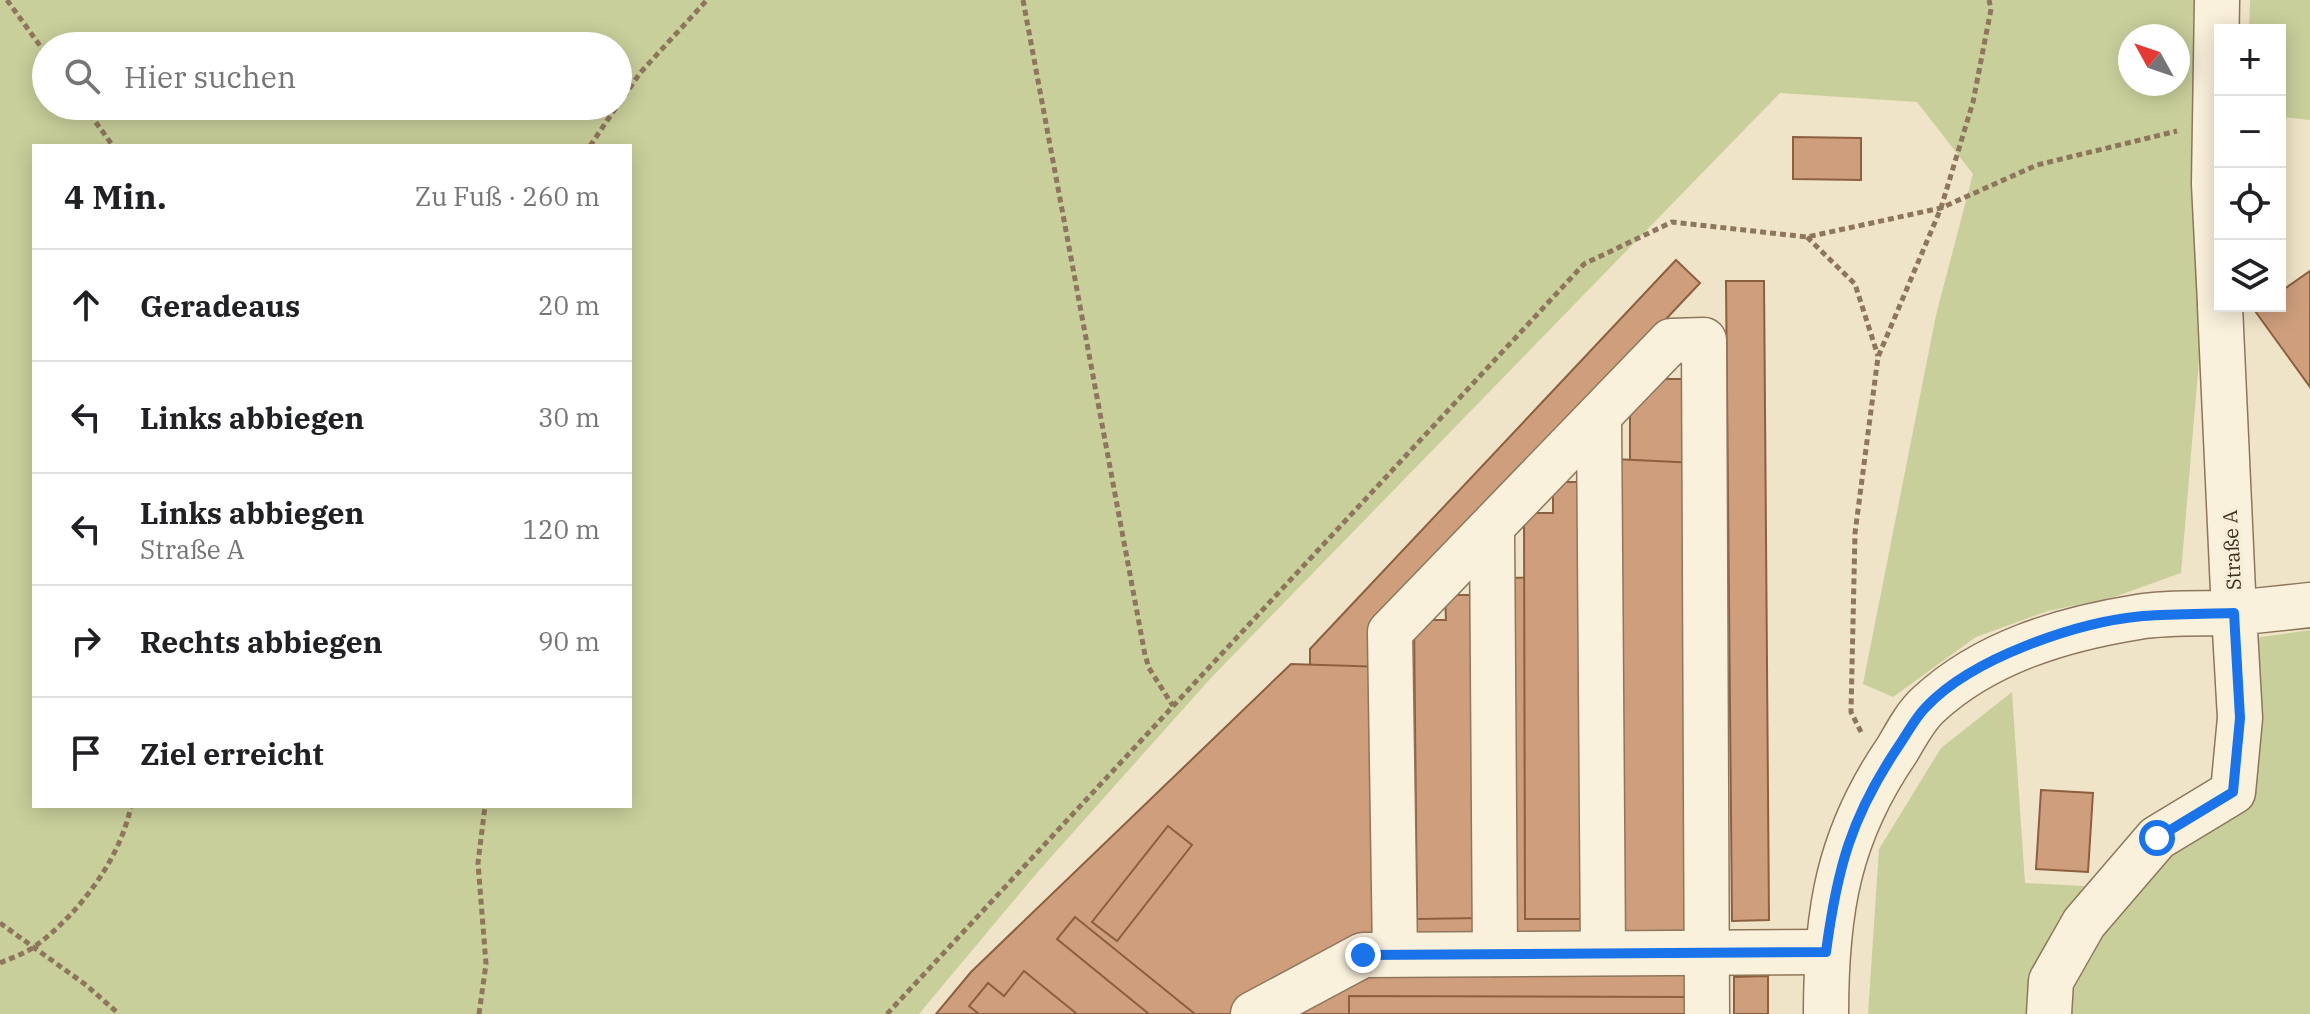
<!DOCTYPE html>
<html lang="de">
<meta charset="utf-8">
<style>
body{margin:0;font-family:"IBM Plex Serif",serif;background:#f2f2f2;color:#202124}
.controls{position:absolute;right:24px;top:24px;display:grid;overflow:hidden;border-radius:0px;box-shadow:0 4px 20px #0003}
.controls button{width:72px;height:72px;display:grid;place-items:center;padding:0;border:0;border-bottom:2px solid #e0e0e0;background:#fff;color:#202124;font:40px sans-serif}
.compass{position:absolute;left:2118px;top:24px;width:72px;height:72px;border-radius:50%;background:#fff;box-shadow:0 4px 20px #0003;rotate:310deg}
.stop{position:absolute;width:24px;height:24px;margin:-18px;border:6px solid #1a73e8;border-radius:50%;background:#fff}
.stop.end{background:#1a73e8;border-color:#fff;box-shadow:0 2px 8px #0008}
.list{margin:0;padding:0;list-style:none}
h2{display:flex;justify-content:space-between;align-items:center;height:104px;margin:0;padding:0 32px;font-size:34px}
h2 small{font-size:26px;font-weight:400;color:#757577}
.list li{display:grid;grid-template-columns:52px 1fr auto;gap:24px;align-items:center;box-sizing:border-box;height:112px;padding:0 32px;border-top:2px solid #e0e0e0}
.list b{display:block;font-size:30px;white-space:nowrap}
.list p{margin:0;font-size:26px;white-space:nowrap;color:#757577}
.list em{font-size:26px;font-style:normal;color:#757577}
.icon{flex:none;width:44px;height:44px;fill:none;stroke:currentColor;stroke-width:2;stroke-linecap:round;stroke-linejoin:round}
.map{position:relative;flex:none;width:2310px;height:1014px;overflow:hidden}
.search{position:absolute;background:#fff;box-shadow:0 4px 20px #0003;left:32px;top:32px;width:600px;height:88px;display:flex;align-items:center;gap:20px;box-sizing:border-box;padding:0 28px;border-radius:44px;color:#757577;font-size:30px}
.panel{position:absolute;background:#fff;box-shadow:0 4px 20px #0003;left:32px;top:144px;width:600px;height:664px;border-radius:0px}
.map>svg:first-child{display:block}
.green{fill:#c9cf9b;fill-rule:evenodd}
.building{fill:#cf9f7d;stroke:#8d5f41;stroke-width:2}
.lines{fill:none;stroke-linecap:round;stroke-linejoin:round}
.minor-casing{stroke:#8d765c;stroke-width:47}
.path{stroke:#8d765c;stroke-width:5;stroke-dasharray:6 4;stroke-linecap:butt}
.minor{stroke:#faf1dc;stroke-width:44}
.route{stroke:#1a73e8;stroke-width:10}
.labels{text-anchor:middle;stroke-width:7;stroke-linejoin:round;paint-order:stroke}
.street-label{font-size:20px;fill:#3d2e20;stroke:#f7eed8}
</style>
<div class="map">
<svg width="2310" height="1014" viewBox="0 0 2310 1014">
<rect width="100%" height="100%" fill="#f0e4c8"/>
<!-- green -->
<g class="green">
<path d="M0 0H2217L2214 184 2181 573 2114 597 2048 611 1976 637 1893 697 1863 684 1936 315 1973 174 1917 102 1780 93 1210 679 1036 874 919 1014H0ZM2130 36H2178V84H2130ZM46 46H618V106H46ZM34 146H630V806H34Z"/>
<path d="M2250 0H2310V120L2280 117V30H2249Z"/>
<path d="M2310 630V1014H1868L1879 849 1941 748 2012 692 2025 883 2103 887 2189 830 2249 727 2240 640Z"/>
</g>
<!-- building -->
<g class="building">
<path d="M1793 137 1861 138V180L1793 179Z"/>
<path d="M1676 260 1700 283 1381 621V916H1310V649Z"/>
<path d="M2310 271V387L2255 311 2261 306H2280V292Z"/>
<path d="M1726 281H1764L1769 920 1732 921Z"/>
<path d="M1659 379H1686L1687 914 1630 915V403Z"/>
<path d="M1614 459 1697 463 1698 1014H936L971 972 1291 664 1511 671V578L1616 574Z"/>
<path d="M1553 482H1586L1587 919H1525L1524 513H1553Z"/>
<path d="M1445 595H1476L1480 918 1417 919 1414 620H1446Z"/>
<path d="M2041 790 2093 793 2088 872 2036 869Z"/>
<path d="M1168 826 1192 845 1117 941 1092 922Z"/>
<path d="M1075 917 1195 1014H1149L1057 939Z"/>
<path d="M1024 971 1077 1014H979L969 1006 988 983 1004 996Z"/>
<path d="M1768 976V1014H1734V977Z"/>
<path d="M1349 996 1688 997V1014H1349Z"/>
</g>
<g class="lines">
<!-- minor casing -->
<g class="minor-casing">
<g id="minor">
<path d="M2217 0 2214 184 2220 303"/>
<path d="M1599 417 1603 953"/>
<path d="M1492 528 1495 954"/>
<path d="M1395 954 1390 632 1671 341 1704 340 1707 1014"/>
<path d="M1253 1014 1363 955 1826 952"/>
<path d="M1826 1014C1826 912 1838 836 1897 750 1906 735 1915 717 1928 705 1985 652 2063 629 2138 617 2169 612 2203 614 2234 613L2220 306"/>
<path d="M2049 1014 2051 981 2084 923 2157 838 2233 792 2240 718 2234 613 2310 605"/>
</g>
</g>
<!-- path -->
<g class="path">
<path d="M7 0 46 54"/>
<path d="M1023 0 1145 655 1149 668 1173 706"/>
<path d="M618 105 640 73 707 0"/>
<path d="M84 106 113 146"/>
<path d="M590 146 617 106"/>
<path d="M1807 237 1855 284 1878 356"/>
<path d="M1861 732 1851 712 1855 533 1878 357 1941 208 1973 102 1991 9 1989 0"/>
<path d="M0 923 86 985 119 1014"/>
<path d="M0 963C11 958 24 954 34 947 78 915 120 860 131 806"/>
<path d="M479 1014 486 964 478 863 485 806"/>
<path d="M887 1014 1584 264 1672 222 1807 237 1941 208 2037 165 2177 131"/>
</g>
<!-- minor -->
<use href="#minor" class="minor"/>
</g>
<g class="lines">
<!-- route -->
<path class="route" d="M1363 955 1826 952C1837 869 1851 817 1898 747 1907 734 1915 718 1926 707 1972 658 2077 622 2143 616 2173 614 2204 614 2234 613L2240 718 2233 792 2157 838"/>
</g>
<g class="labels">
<!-- street labels -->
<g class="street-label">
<text transform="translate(2232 550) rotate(-93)" y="7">Straße A</text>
</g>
</g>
</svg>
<div class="controls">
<button>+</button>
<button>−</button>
<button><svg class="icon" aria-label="locate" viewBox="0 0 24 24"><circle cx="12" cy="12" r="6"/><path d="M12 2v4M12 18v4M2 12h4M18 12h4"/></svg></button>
<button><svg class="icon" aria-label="layers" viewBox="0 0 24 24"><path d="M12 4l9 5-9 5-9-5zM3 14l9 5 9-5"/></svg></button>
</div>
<svg class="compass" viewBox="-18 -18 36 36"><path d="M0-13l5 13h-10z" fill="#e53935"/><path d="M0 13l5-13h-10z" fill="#757577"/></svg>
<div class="stop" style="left:2157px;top:838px"></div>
<div class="stop end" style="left:1363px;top:955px"></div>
<div class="search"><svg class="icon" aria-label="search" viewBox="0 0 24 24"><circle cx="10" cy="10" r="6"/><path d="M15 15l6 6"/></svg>Hier suchen</div>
<section class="panel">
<h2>4 Min.<small>Zu Fuß · 260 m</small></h2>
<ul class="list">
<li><svg class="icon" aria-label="ahead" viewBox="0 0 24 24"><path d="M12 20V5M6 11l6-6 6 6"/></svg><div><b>Geradeaus</b></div><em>20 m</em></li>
<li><svg class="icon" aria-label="left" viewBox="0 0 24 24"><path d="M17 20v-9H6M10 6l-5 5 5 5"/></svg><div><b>Links abbiegen</b></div><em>30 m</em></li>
<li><svg class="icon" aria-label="left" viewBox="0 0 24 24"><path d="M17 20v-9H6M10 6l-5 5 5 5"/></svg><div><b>Links abbiegen</b><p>Straße A</p></div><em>120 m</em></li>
<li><svg class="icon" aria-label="right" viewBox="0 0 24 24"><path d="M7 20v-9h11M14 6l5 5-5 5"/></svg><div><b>Rechts abbiegen</b></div><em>90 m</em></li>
<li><svg class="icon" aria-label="arrive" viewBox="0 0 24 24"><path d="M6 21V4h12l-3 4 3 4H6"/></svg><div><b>Ziel erreicht</b></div></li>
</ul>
</section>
</div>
